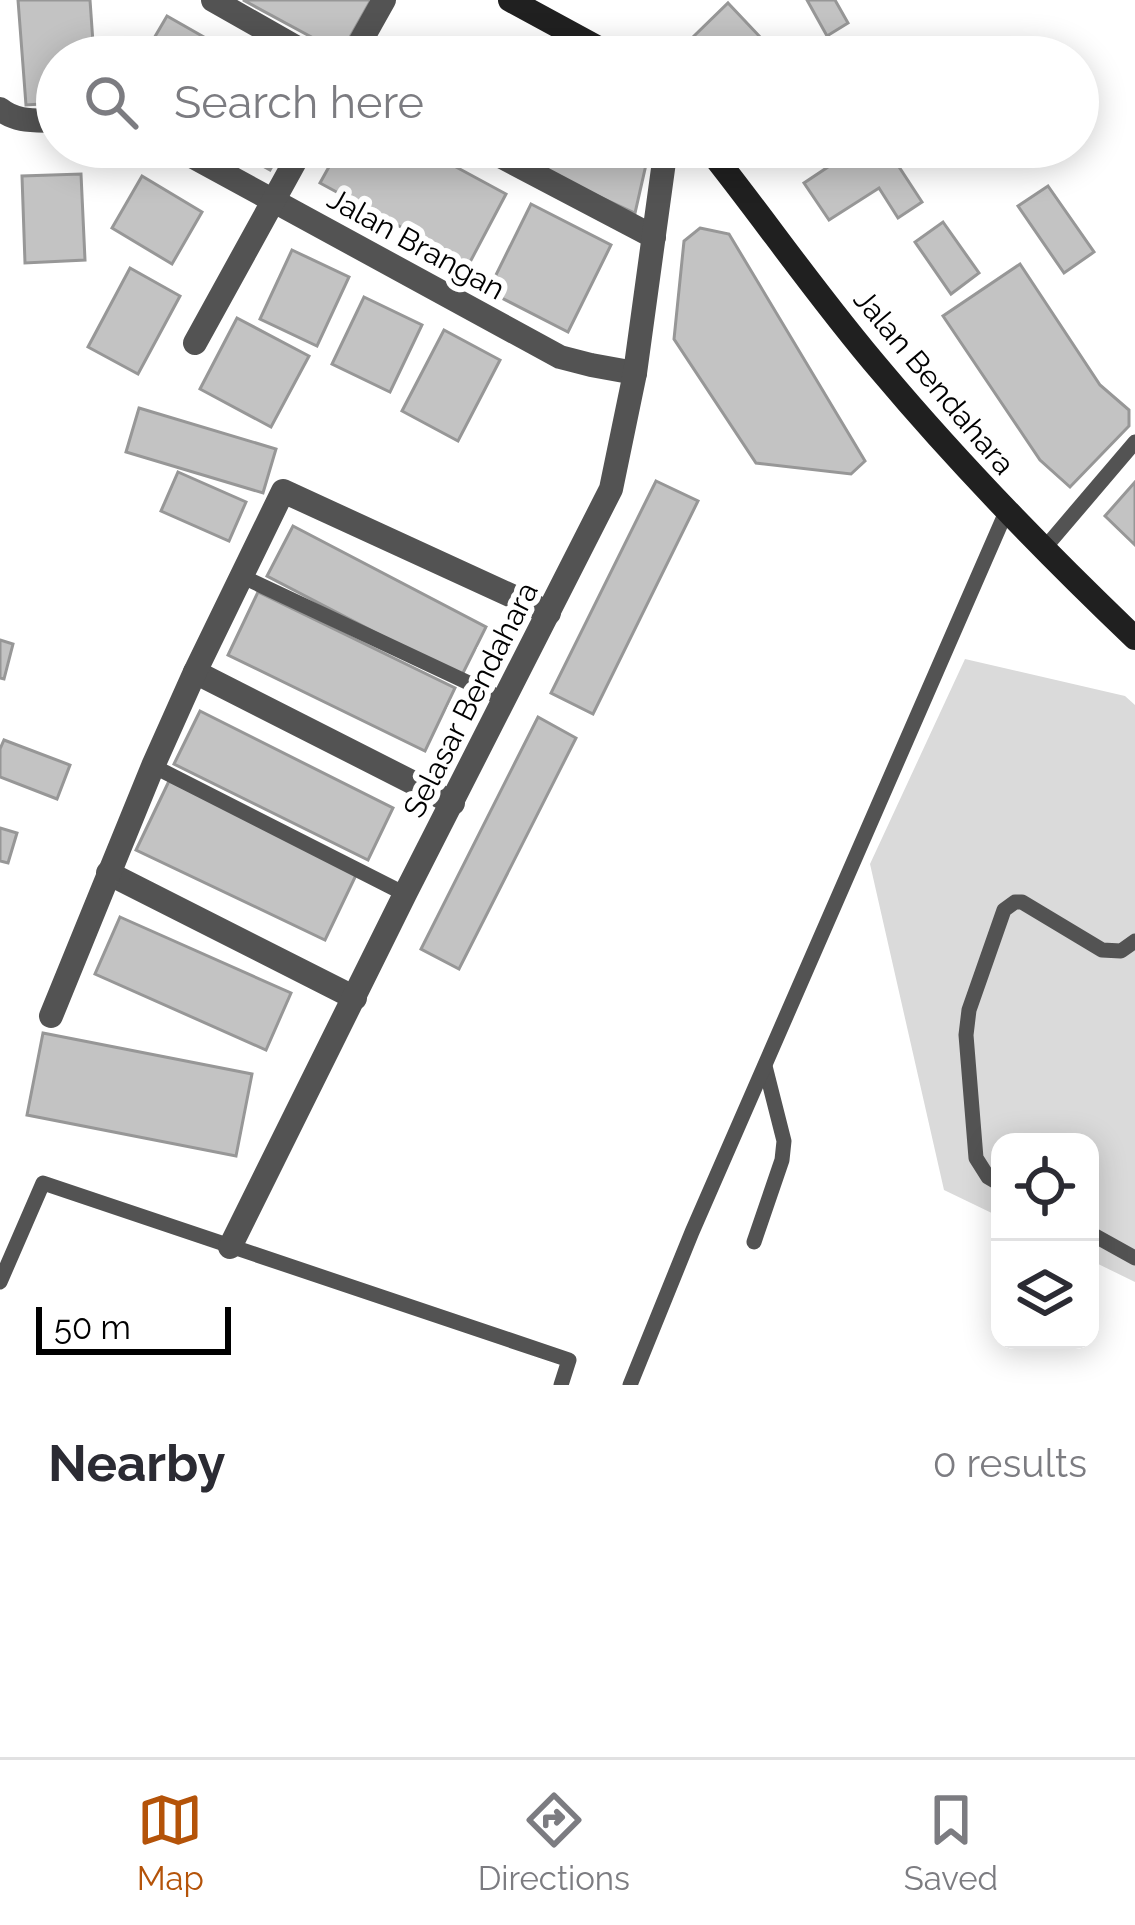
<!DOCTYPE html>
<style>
body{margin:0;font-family:Raleway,sans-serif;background:#f7f7f7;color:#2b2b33}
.controls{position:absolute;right:36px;bottom:36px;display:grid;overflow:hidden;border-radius:24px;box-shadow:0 6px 30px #0003}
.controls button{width:108px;height:108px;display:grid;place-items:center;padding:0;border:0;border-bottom:3px solid #e1e1e2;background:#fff;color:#2b2b33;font:60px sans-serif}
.scale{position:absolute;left:36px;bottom:30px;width:195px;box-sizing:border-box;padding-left:12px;border:6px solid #000;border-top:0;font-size:33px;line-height:42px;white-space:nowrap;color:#000;-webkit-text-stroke:9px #fff;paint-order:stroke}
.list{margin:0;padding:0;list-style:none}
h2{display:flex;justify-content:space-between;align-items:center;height:156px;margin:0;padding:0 48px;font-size:51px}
h2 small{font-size:39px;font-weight:400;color:#7c7c81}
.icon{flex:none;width:66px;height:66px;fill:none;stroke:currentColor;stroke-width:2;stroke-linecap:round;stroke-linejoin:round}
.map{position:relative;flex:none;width:1135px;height:1385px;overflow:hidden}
.search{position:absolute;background:#fff;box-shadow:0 6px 30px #0003;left:36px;right:36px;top:36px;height:132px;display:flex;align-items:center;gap:30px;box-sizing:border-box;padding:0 42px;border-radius:66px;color:#7c7c81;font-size:45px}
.sheet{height:372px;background:#fff}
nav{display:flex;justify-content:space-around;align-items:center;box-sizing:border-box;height:168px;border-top:3px solid #e1e1e2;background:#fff;font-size:33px;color:#7c7c81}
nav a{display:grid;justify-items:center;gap:6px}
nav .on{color:#b45309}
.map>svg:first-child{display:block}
.green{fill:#dadada}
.building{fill:#c3c3c3;stroke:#979797;stroke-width:3}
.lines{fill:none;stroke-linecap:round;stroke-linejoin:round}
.lane{stroke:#535353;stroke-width:15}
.street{stroke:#535353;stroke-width:24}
.secondary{stroke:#202020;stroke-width:24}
.labels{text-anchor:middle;stroke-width:12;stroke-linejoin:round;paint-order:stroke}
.street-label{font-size:30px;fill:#000;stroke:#fff}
</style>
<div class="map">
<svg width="1135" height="1385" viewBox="0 0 1135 1385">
<rect width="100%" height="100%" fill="#fff"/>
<!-- green -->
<path class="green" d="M965 659 1125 696 1135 705V1282L1090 1260V1142H1000V1217L944 1190 870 864Z"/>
<!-- building -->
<g class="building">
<path d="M18 0H90L94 57H57V103L26 105Z"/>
<path d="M243 0H371L341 53Z"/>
<path d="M807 0H835L848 23 827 36Z"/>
<path d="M728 3 779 57H713L694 36Z"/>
<path d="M167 16 239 57H143Z"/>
<path d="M229 147H283L270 170Z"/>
<path d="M340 147H419L506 194 469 264 320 183Z"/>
<path d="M543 147H650L635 213 532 166Z"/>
<path d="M858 147H886L922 202 898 218 879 188 829 220 804 183Z"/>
<path d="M81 174 85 260 25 263 22 176Z"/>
<path d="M142 176 202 212 172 264 112 228Z"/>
<path d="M1048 186 1094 252 1064 273 1018 206Z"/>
<path d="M531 204 611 245 568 332 488 291Z"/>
<path d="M943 222 979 273 951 294 915 242Z"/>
<path d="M700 228 729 234 865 461 851 474 756 463 674 339 684 241Z"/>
<path d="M292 250 349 277 317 346 260 319Z"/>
<path d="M1020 264 1100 385 1129 410V426L1070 487 1040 460 943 316Z"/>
<path d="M130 268 180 296 138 374 88 347Z"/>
<path d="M364 297 422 325 390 392 332 364Z"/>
<path d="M237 318 309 356 271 427 200 389Z"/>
<path d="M444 330 500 360 458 441 402 411Z"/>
<path d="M139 408 276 449 263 493 126 452Z"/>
<path d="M178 472 246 502 229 541 161 511Z"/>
<path d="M656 481 698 501 593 714 551 693Z"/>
<path d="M1135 482V545L1105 516Z"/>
<path d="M293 526 486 627 461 677 267 576Z"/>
<path d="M258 592 455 688 425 751 228 655Z"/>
<path d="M0 640 13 644 4 679 0 678Z"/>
<path d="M200 711 393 808 368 860 174 764Z"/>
<path d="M538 717 576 738 459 969 421 949Z"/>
<path d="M4 740 70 765 57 799 0 777V749Z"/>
<path d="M169 781 358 871 325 940 136 850Z"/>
<path d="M0 828 17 833 8 863 0 861Z"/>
<path d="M120 917 291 993 266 1050 95 974Z"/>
<path d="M43 1033 252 1074 236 1156 27 1115Z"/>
</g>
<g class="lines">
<!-- lane -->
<g class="lane">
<path d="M1043 550 1135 442"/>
<path d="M241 576 505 700"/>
<path d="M153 766 405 894"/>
<path d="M1000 1184 988 1177 976 1158 966 1035 969 1010 1004 910 1015 902H1022L1102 950 1121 951 1135 941"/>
<path d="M1090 1233 1135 1258"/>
<path d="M754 1242 782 1160 784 1141 765 1066"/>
<path d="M0 1282 43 1183 569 1360 561 1385"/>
<path d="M630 1385 692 1232 1006 512"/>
</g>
<!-- street -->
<g class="street">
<path d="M213 0 313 57"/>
<path d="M352 57 384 0"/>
<path d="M0 109C17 123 36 120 57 121"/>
<path d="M175 147 560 357 591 365 635 373"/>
<path d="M483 147 654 237"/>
<path d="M195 343 303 147"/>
<path d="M195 672 453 803"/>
<path d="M108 873 355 998"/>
<path d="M51 1016 153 766 195 672 283 491 549 613"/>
<path d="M230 1247 405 894 611 489 635 373 666 147"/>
</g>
<!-- secondary -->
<g class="secondary">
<path d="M510 0 615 57"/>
<path d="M707 147C766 221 820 300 882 372 961 466 1046 553 1135 638"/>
</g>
</g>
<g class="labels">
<!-- street labels -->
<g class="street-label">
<text transform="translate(416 244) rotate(29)" y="10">Jalan Brangan</text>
<text transform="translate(934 382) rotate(50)" y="10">Jalan Bendahara</text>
<text transform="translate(471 700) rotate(-63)" y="10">Selasar Bendahara</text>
</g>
</g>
</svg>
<div class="controls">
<button><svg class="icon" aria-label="locate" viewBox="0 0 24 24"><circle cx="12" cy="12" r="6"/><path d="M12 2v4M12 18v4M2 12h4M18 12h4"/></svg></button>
<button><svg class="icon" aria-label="layers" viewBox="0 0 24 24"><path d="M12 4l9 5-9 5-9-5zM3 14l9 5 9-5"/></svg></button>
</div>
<div class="scale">50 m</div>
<div class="search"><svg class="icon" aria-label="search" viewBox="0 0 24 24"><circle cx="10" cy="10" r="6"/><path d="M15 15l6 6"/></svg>Search here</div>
</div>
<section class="sheet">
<h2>Nearby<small>0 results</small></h2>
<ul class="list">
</ul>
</section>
<nav>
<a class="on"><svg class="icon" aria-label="map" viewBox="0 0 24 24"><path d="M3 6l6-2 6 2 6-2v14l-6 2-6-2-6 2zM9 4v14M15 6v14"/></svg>Map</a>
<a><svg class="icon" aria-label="directions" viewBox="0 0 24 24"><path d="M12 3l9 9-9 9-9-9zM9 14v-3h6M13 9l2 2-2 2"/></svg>Directions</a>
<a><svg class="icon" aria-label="saved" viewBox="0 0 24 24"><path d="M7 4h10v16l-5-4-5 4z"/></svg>Saved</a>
</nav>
